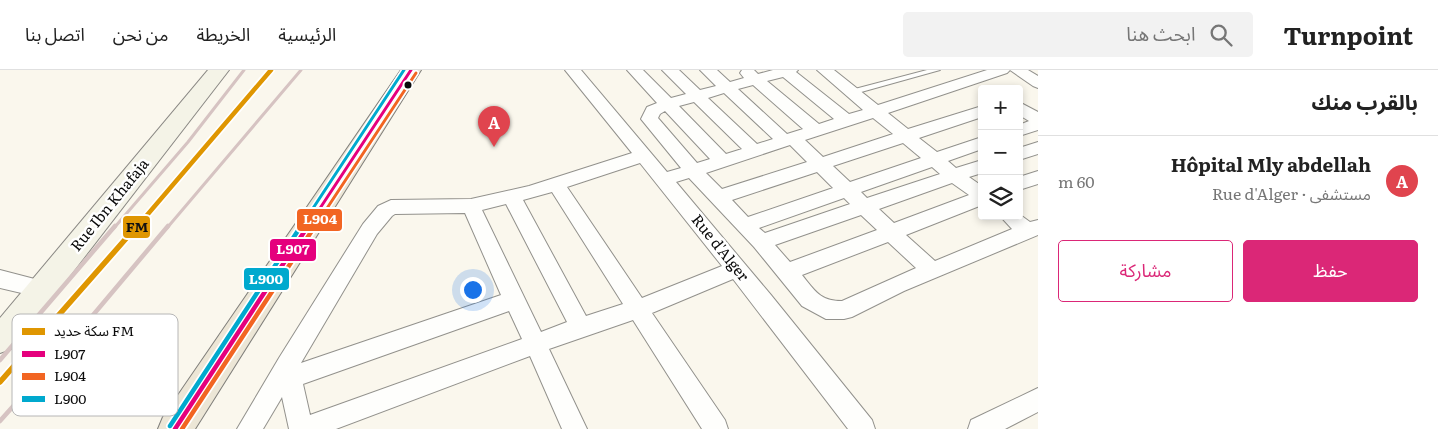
<!DOCTYPE html>
<html lang="ar">
<meta charset="utf-8">
<style>
body{margin:0;font-family:Literata,"Noto Sans Arabic",serif;background:#f2f2f2;color:#222;direction:rtl}
.controls{position:absolute;right:15px;top:15px;display:grid;overflow:hidden;border-radius:5px;box-shadow:0 2px 8px #0003}
.controls button{width:45px;height:45px;display:grid;place-items:center;padding:0;border:0;border-bottom:1px solid #e0e0e0;background:#fff;color:#222;font:25px sans-serif}
.you{position:absolute;left:472px;top:219px;width:18px;height:18px;margin:-12px;border:4px solid #fff;border-radius:50%;background:#1a73e8;box-shadow:0 0 0 8px #1a73e833}
.badge{display:grid;place-items:center;width:32px;height:32px;border-radius:50%;background:#db2777;color:#fff;font-size:16px;font-weight:700}
.pin{position:absolute;translate:-50% -41px;filter:drop-shadow(0 1px 2px #0008)}
.pin::after{content:'';position:absolute;top:26px;width:18px;height:15px;background:inherit;clip-path:polygon(0 0,100% 0,50% 100%)}
.list{margin:0;padding:0;list-style:none}
h2{display:flex;justify-content:space-between;align-items:center;height:65px;margin:0;padding:0 20px;font-size:21px}
h2 small{font-size:16px;font-weight:400;color:#767676}
.list li{display:grid;grid-template-columns:32px 1fr auto;gap:15px;align-items:center;box-sizing:border-box;height:90px;padding:0 20px;border-top:1px solid #e0e0e0}
.list b{display:block;font-size:19px;white-space:nowrap}
.list p{margin:0;font-size:16px;white-space:nowrap;color:#767676}
.list em{font-size:16px;font-style:normal;color:#767676}
.actions{display:flex;gap:10px;padding:15px 20px}
.actions a{flex:1;padding:11px 0;border:1px solid #db2777;border-radius:5px;text-align:center;font-size:18px;color:#db2777}
.actions .main{background:#db2777;color:#fff}
.icon{flex:none;width:28px;height:28px;fill:none;stroke:currentColor;stroke-width:2;stroke-linecap:round;stroke-linejoin:round}
.map{position:relative;flex:none;width:1038px;height:359px;overflow:hidden;direction:ltr}
header{display:flex;align-items:center;gap:30px;box-sizing:border-box;height:70px;padding:0 25px;background:#fff;border-bottom:1px solid #e0e0e0}
header strong{font-size:24px}
nav{display:flex;gap:28px;margin-inline-start:auto;font-size:18px}
.search{width:350px;height:45px;background:#f2f2f2;display:flex;align-items:center;gap:12px;box-sizing:border-box;padding:0 18px;border-radius:5px;color:#767676;font-size:19px}
main{display:flex}
aside{flex:1;background:#fff}
.map>svg:first-child{display:block}
.lines{fill:none;stroke-linecap:round;stroke-linejoin:round}
.lane-casing{stroke:#92918c;stroke-width:2}
.street-casing{stroke:#92918c;stroke-width:2}
.secondary-casing{stroke:#898783;stroke-width:2}
.primary-casing{stroke:#7f7e7a;stroke-width:2}
.lane{fill:#fefefc;fill-rule:evenodd}
.street{fill:#fefefc;fill-rule:evenodd}
.secondary{fill:#f4f3e7;fill-rule:evenodd}
.primary{fill:#ece6d6;fill-rule:evenodd}
.rail-far1{stroke:#d6c3c2;stroke-width:3}
.rail{stroke:#d6c3c2;stroke-width:4.5}
.bus-1-far1-casing{stroke:#fff;stroke-width:6}
.bus-1-casing{stroke:#fff;stroke-width:8}
.bus-2-far1-casing{stroke:#fff;stroke-width:6}
.bus-2-casing{stroke:#fff;stroke-width:8}
.bus-3-far1-casing{stroke:#fff;stroke-width:6}
.bus-3-casing{stroke:#fff;stroke-width:8}
.bus-1-far1{stroke:#e5007d;stroke-width:3}
.bus-1{stroke:#e5007d;stroke-width:4.5}
.bus-2-far1{stroke:#f26522;stroke-width:3}
.bus-2{stroke:#f26522;stroke-width:4.5}
.bus-3-far1{stroke:#00a9ce;stroke-width:3}
.bus-3{stroke:#00a9ce;stroke-width:4.5}
.rail-1-far1-casing{stroke:#fff;stroke-width:8}
.rail-1-casing{stroke:#fff;stroke-width:9}
.rail-1-far1{stroke:#df9601;stroke-width:4.5}
.rail-1{stroke:#df9601;stroke-width:5.5}
.bus-dot{fill:#0a0a0a;stroke:#fff;stroke-width:2}
.labels{text-anchor:middle;stroke-width:5;stroke-linejoin:round;paint-order:stroke}
.street-label{font-size:15px;fill:#0a0a0a;stroke:#fff}
.key{fill:#fff;stroke:#b6b6b6;stroke-width:1}
.key-label{font-size:14px;fill:#0a0a0a}
.line-badge{stroke:#fff;stroke-width:2}
.badge-label{font-size:14px;text-anchor:middle;font-weight:bold;fill:#fff}
.pale-badge-label{font-size:14px;text-anchor:middle;font-weight:bold;fill:#111}
</style>
<header>
<strong>Turnpoint</strong>
<div class="search"><svg class="icon" aria-label="search" viewBox="0 0 24 24"><circle cx="10" cy="10" r="6"/><path d="M15 15l6 6"/></svg>ابحث هنا</div>
<nav><a>الرئيسية</a><a>الخريطة</a><a>من نحن</a><a>اتصل بنا</a></nav>
</header>
<main>
<aside>
<h2>بالقرب منك<small></small></h2>
<ul class="list">
<li><span class="badge" style="background:#e0444e">A</span><div><b>Hôpital Mly abdellah</b><p>مستشفى · Rue d'Alger</p></div><em>60 m</em></li>
</ul>
<div class="actions"><a class="main">حفظ</a><a>مشاركة</a></div>
</aside>
<div class="map">
<svg width="1038" height="359" viewBox="0 0 1038 359">
<rect width="100%" height="100%" fill="#faf7ed"/>
<g class="lines">
<!-- lane casing -->
<g class="lane-casing">
<path id="lane" d="M927 0H940L854 24 850 22 851 20Z"/>
</g>
<!-- street casing -->
<g class="street-casing">
<g id="street">
<path d="M565 0H581L667 102 681 98 641 49 647 37 657 33 627 0H643L671 28 686 24 662 0H679L700 20 716 16 700 0H717L730 12 744 8 740 3 742 0H754L758 4 773 0H798L796 2 849 44 863 40 817 0H834L878 35 987 0H1010L1007 3 888 43 908 59 982 36V47L919 68 937 82 982 67V79L948 91 956 98 982 90V103L969 107 982 116V135L906 165 935 191 1012 159 1000 146H1019V144L1030 152 1038 150V165L904 221 852 247 844 249H826L802 236 754 177 689 108 676 112 771 225 872 350 875 359H848L733 209 652 243 725 350 728 359H702L633 250 549 279 587 359H562L530 286 336 359H289L282 327 263 359H237L279 288 363 154 378 136 391 130 471 129 529 116 632 83ZM783 7 834 49 819 54 767 11ZM753 15 803 59 787 64 738 19ZM724 23 773 69 757 74 708 28ZM694 32 742 79 726 84 679 36ZM665 41 710 89 697 93 658 48 660 44ZM873 48 893 64 823 87 805 70ZM903 73 921 88 850 112 833 96ZM790 75 807 92 722 119 706 103ZM640 93 722 196 642 228 567 117ZM932 97 940 104 867 128 861 122ZM817 102 833 118 748 147 732 130ZM952 113 969 125 894 153 879 139ZM552 122 623 234 586 246 523 130ZM844 128 850 134 765 163 759 158ZM506 134 567 252 541 262 482 140ZM465 143 501 225 301 293 377 164 392 146 395 144ZM861 145 877 160 790 192 775 175ZM888 172 916 198 842 231C820 231 815 221 802 205ZM509 241 522 269 310 345 303 314Z"/>
<path d="M1010 0H1028L1038 6V18L1033 16Z"/>
<path d="M1019 32 1038 42V60L1019 66V55L1029 51 1019 45Z"/>
<path d="M1038 72V84L1019 90V78Z"/>
<path d="M1038 101V114L1019 120V107Z"/>
<path d="M0 200 50 213 54 219 50 225 43 228 0 218Z"/>
<path d="M1038 318V342L1005 359H968L971 350Z"/>
</g>
</g>
<!-- secondary casing -->
<g class="secondary-casing">
<path id="secondary" d="M208 0H229L42 242 11 279 0 283V248Z"/>
</g>
<!-- primary casing -->
<g class="primary-casing">
<path id="primary" d="M401 0H421L195 359H158L163 347Z"/>
</g>
<!-- lane -->
<use href="#lane" class="lane"/>
<!-- street -->
<use href="#street" class="street"/>
<!-- secondary -->
<use href="#secondary" class="secondary"/>
<!-- primary -->
<use href="#primary" class="primary"/>
<!-- rail-far1 -->
<g class="rail-far1">
<path d="M114 158 188 72 244 0"/>
<path d="M167 158 301 0"/>
</g>
<!-- rail -->
<g class="rail">
<path d="M0 290 115 156"/>
<path d="M0 351 67 276 168 156"/>
</g>
<!-- bus-1-far1 casing -->
<g class="bus-1-far1-casing">
<path id="bus-1-far1" d="M307 158 411 0"/>
</g>
<!-- bus-1 casing -->
<g class="bus-1-casing">
<path id="bus-1" d="M175 359 308 156"/>
</g>
<!-- bus-2-far1 casing -->
<g class="bus-2-far1-casing">
<path id="bus-2-far1" d="M314 158 416 3"/>
</g>
<!-- bus-2 casing -->
<g class="bus-2-casing">
<path id="bus-2" d="M182 359 315 156"/>
</g>
<!-- bus-3-far1 casing -->
<g class="bus-3-far1-casing">
<path id="bus-3-far1" d="M300 158 404 0"/>
</g>
<!-- bus-3 casing -->
<g class="bus-3-casing">
<path id="bus-3" d="M170 356 301 156"/>
</g>
<!-- bus-1-far1 -->
<use href="#bus-1-far1" class="bus-1-far1"/>
<!-- bus-1 -->
<use href="#bus-1" class="bus-1"/>
<!-- bus-2-far1 -->
<use href="#bus-2-far1" class="bus-2-far1"/>
<!-- bus-2 -->
<use href="#bus-2" class="bus-2"/>
<!-- bus-3-far1 -->
<use href="#bus-3-far1" class="bus-3-far1"/>
<!-- bus-3 -->
<use href="#bus-3" class="bus-3"/>
<!-- rail-1-far1 casing -->
<g class="rail-1-far1-casing">
<path id="rail-1-far1" d="M136 158 271 0"/>
</g>
<!-- rail-1 casing -->
<g class="rail-1-casing">
<path id="rail-1" d="M0 312 137 156"/>
</g>
<!-- rail-1-far1 -->
<use href="#rail-1-far1" class="rail-1-far1"/>
<!-- rail-1 -->
<use href="#rail-1" class="rail-1"/>
</g>
<!-- markers -->
<circle class="bus-dot" cx="408" cy="15" r="4.5"/>
<g class="labels">
<!-- street labels -->
<g class="street-label">
<text transform="translate(110 135) rotate(-51)" y="5">Rue Ibn Khafaja</text>
<text transform="translate(720 178) rotate(51)" y="5">Rue d'Alger</text>
</g>
</g>
<!-- legend -->
<rect x="12" y="244" width="166" height="102" rx="8" class="key"/>
<rect x="22" y="258" width="23" height="7" fill="#df9601"/>
<rect x="22" y="281" width="23" height="6" fill="#e5007d"/>
<rect x="22" y="303" width="23" height="7" fill="#f26522"/>
<rect x="22" y="326" width="23" height="6" fill="#00a9ce"/>
<g class="key-label">
<text x="54" y="266">سكة حديد FM</text>
<text x="54" y="289">L907</text>
<text x="54" y="311">L904</text>
<text x="54" y="334">L900</text>
</g>
<g class="line-badge">
<rect x="296" y="138" width="47" height="24" rx="5" fill="#f26522"/>
<rect x="122" y="145" width="29" height="24" rx="5" fill="#df9601"/>
<rect x="269" y="168" width="48" height="24" rx="5" fill="#e5007d"/>
<rect x="243" y="197" width="47" height="24" rx="5" fill="#00a9ce"/>
</g>
<g class="badge-label">
<text x="320" y="154">L904</text>
<text x="293" y="184">L907</text>
<text x="266" y="214">L900</text>
</g>
<g class="pale-badge-label">
<text x="137" y="162">FM</text>
</g>
</svg>
<div class="controls">
<button>+</button>
<button>−</button>
<button><svg class="icon" aria-label="layers" viewBox="0 0 24 24"><path d="M12 4l9 5-9 5-9-5zM3 14l9 5 9-5"/></svg></button>
</div>
<div class="you"></div>
<div class="pin badge" style="left:494px;top:77px;background:#e0444e">A</div>
</div>
</main>
